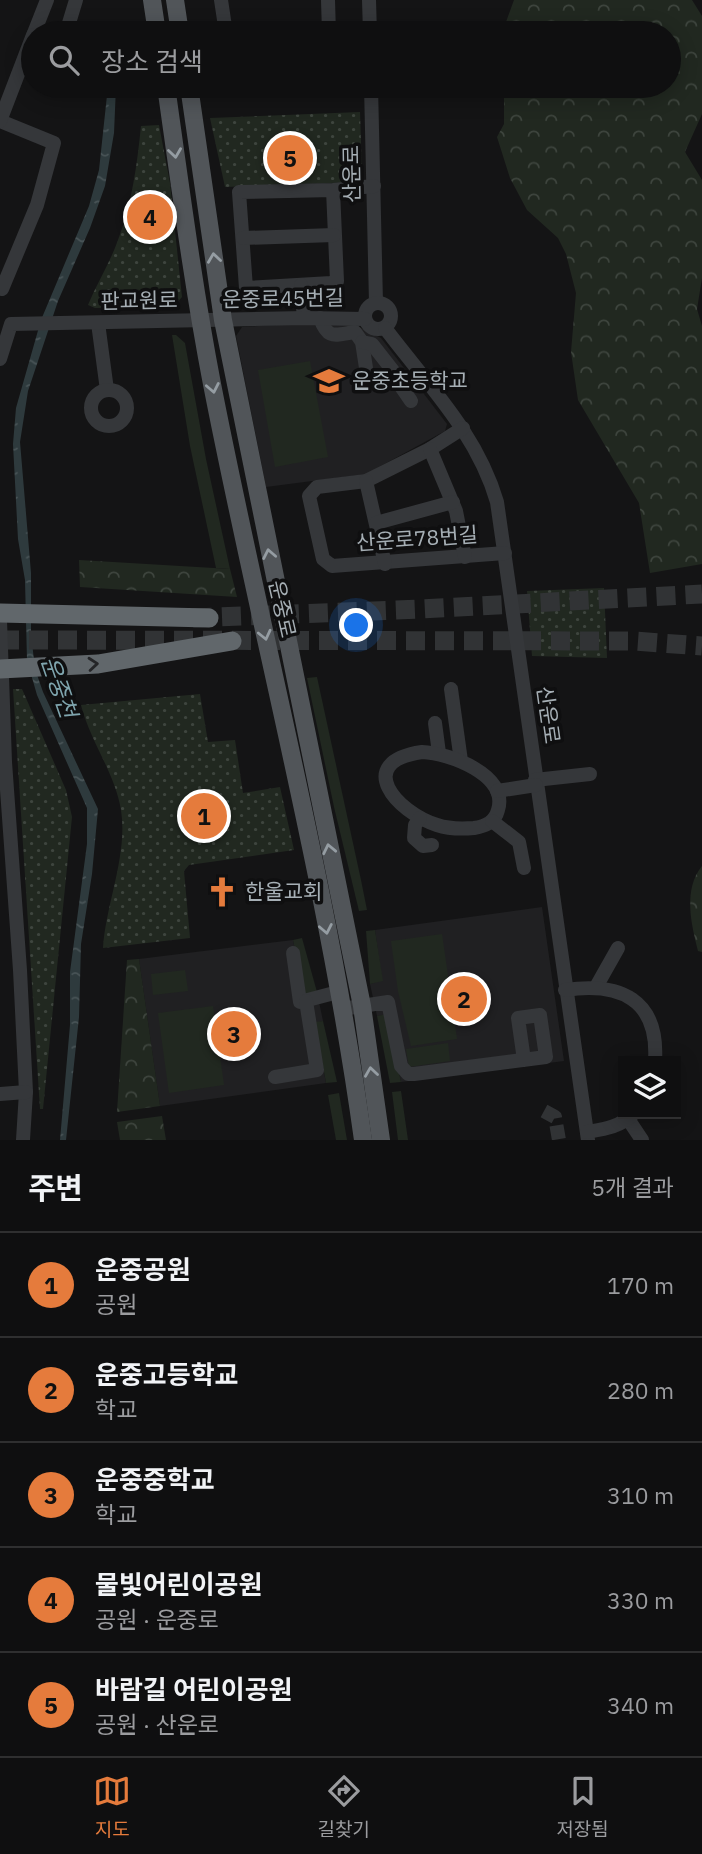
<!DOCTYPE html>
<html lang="ko">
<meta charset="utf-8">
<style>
body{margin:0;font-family:"IBM Plex Sans","Noto Sans KR",sans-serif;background:#181819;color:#f1f3f6}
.controls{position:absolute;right:21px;bottom:21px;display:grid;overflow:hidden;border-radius:0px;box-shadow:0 4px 18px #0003}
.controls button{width:63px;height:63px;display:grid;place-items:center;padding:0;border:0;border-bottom:2px solid #2f2f30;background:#0f0f10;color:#f1f3f6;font:35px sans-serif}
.you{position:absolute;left:357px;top:626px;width:24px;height:24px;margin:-18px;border:5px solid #fff;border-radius:50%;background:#1a73e8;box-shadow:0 0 0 10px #1a73e833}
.badge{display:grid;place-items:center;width:46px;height:46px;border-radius:50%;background:#e57b3c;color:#111;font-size:23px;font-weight:700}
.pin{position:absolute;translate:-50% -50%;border:4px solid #fff;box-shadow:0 2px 7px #0006}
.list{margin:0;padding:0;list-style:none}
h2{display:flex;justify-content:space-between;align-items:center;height:91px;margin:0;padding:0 28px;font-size:30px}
h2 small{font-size:23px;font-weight:400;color:#9b9c9f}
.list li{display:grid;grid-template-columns:46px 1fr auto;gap:21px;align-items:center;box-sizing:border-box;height:105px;padding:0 28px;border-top:2px solid #2f2f30}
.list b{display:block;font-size:26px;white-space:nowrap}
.list p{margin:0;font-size:23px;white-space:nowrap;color:#9b9c9f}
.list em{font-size:23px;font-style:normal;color:#9b9c9f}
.icon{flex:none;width:38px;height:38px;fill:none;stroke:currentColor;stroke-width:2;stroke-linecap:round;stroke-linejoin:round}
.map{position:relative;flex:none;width:702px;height:1140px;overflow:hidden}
.search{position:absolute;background:#0f0f10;box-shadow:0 4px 18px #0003;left:21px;right:21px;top:21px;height:77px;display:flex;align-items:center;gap:18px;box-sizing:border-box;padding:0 24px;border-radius:38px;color:#9b9c9f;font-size:26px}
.sheet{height:616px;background:#0f0f10}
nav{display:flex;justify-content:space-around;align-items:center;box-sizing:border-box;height:98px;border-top:2px solid #2f2f30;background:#0f0f10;font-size:19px;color:#9b9c9f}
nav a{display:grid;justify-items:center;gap:4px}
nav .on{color:#e57b3c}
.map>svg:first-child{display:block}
.built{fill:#202022}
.grass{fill:#212820}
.forest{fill:url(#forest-crowns)}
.park{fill:url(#park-dots)}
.water{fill:url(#water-ripples)}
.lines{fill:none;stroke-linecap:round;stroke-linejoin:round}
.minor-tunnel{stroke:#313335;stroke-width:14;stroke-dasharray:14 7;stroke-linecap:butt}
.highway-tunnel{stroke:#313335;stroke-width:19;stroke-dasharray:19 10;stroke-linecap:butt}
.minor{stroke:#35373a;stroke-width:14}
.major{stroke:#515559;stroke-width:18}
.highway{stroke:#61676b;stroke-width:19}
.oneway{stroke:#959da3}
.oneway2{stroke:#242527}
.labels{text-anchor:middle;stroke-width:7;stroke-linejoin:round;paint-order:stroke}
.street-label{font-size:21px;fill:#a6afb5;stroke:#0f0f10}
.poi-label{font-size:21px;fill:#a6afb5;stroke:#0f0f10;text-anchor:start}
.water-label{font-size:23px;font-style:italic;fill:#7fa5ae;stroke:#0f0f10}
</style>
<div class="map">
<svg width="702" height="1140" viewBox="0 0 702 1140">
<defs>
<pattern id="forest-crowns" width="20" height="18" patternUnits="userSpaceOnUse" patternTransform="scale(1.75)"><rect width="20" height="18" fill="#212820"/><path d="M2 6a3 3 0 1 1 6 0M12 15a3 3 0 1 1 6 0" fill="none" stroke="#3e453e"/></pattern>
<pattern id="park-dots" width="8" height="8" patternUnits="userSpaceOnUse" patternTransform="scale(1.75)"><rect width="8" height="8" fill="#212820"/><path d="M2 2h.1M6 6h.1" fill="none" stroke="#3e453e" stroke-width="1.8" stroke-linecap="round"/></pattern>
<pattern id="water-ripples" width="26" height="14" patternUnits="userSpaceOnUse" patternTransform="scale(1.75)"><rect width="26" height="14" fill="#2e3a3d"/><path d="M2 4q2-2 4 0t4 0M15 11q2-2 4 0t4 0" fill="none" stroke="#495457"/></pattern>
</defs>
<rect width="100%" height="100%" fill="#141415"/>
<!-- built -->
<g class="built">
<path d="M347 321 381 338 447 424 445 431 366 474 266 487 236 336 242 327Z"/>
<path d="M542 907 564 1061 401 1082 387 1015 377 1016 370 984 382 980 375 930Z"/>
<path d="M293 940 304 994 317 992 323 1021 315 1023 326 1083 160 1106 139 959Z"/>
</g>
<!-- grass -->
<g class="grass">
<path d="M172 335H176L185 343 206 459 230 569 216 568 190 446Z"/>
<path d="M310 361 328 457 275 467 258 370Z"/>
<path d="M317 677 361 880 367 910 359 911 334 807 307 678Z"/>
<path d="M375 930 383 981 370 984 366 931Z"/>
<path d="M442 934 457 1039 411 1046 398 991 391 941Z"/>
<path d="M302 938 317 992 304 995 293 940Z"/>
<path d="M185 970 188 991 153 995 151 974Z"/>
<path d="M213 1006 224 1085 169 1093 158 1013Z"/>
<path d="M387 1014 401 1082 390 1083 377 1016Z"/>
<path d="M323 1021 337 1082 326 1083 315 1022Z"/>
<path d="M448 1043 450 1061 409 1067 406 1049Z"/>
<path d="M401 1091 408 1140H398L392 1092Z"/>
<path d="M339 1093 347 1140H336L328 1095Z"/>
</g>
<!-- forest -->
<g class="forest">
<path d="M514 0H692L702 16V114L685 152 702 180V278L697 309 702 326V564L650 573 639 503 578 400 571 352 576 293 566 254 558 238 527 210 510 178 497 137 504 124V86H669V33H505L506 22Z"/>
<path d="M79 560 230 569 237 597 80 587Z"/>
<path d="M702 866V952L698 951C691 924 683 889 702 866Z"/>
<path d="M139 959 160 1106 117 1112 127 960Z"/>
<path d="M162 1116 166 1140H120L117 1122Z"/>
</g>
<!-- park -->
<g class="park">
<path d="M360 112 362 173 356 182 225 187 210 118Z"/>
<path d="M159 125 170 183 182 297 173 307 95 308 88 305C97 283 110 263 118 240 132 203 137 165 141 126Z"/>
<path d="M604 588 607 658 532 656 527 591Z"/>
<path d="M13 689H22L66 790 72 817 43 1109H40Z"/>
<path d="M200 694 208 742 235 740 243 793 280 787 294 850 189 865 184 871 190 938 103 948C106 903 128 855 121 810 115 773 90 741 81 705Z"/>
</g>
<!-- water -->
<path class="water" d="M108 86H116L114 133 105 186 90 228 58 301 28 391 20 442 31 573V634L35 669 43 692 98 809 92 874 81 944 79 1017 66 1140H60L70 1025V972L87 844V808L37 695 27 660 25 580 18 539 13 444 16 408 41 320 89 206 99 170Z"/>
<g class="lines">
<!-- minor-tunnel -->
<path class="minor-tunnel" d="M544 1111 555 1117 559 1140"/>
<!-- highway-tunnel -->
<g class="highway-tunnel">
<path d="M193 618 421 609 702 594"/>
<path d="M0 640 634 641 702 646"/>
</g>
<!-- minor -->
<g class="minor">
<path d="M221 0 226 33"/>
<path d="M328 0 329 33"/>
<path d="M369 0 370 33"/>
<path d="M34 33 47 0"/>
<path d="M66 33 76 0"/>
<path d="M235 86 236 89 331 88V86"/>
<path d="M371 86 376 303"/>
<path d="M0 121 54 143 37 205 2 289 0 288"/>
<path d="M0 121 33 35"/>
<path d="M333 190 337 281 331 283 246 288 239 192 333 190 374 186"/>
<path d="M243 238 334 235"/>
<path d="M301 285 304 318"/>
<circle cx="378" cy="316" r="13"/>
<path d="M320 318C328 340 334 335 355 332L362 342 366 368"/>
<path d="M98 323 107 390"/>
<path d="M385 328C427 384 477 433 497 502L588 1140"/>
<path d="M362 342 372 344 401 381 400 385 411 401"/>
<path d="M0 359 11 324 304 318 365 319"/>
<circle cx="109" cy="408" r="18"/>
<path d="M463 428 430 449 366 481 317 487 309 496 323 559 332 566 505 553"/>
<path d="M430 449 456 511 465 557"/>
<path d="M366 481 385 564"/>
<path d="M376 523 453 502"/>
<path d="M0 620 5 762 20 970 26 1092 23 1140"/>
<path d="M451 689 461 761"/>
<path d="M435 723 439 753"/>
<path d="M422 752C449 753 509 775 498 810 495 822 486 826 474 828 462 829 449 829 437 825 396 812 353 762 422 752Z"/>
<path d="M535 780 590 774"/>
<path d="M497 791 536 785"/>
<path d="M420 818 415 825 414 838 423 846 432 845"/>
<path d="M492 821 519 842 524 868"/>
<path d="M293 953 300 1002 338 992"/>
<path d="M596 987 618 948"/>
<path d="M565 990C620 982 659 999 655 1061"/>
<path d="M342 1009 388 1002 401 1066 408 1074H414L546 1057 540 1015 518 1018 524 1060"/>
<path d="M275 1077 317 1070 306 1001"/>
<path d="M0 1094 26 1092"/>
<path d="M628 1119 642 1140"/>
<path d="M587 1132C605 1129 620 1127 633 1114"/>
</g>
<!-- major -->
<g class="major">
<path d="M152 0 157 33"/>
<path d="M175 0 180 33"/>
<path d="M166 86C180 185 193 285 212 384 261 636 328 885 363 1140"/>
<path d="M189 86 223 320 362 1006 381 1140"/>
</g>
<!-- highway -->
<g class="highway">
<path d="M0 613 209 618"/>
<path d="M0 669 98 664 232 641"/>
</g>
</g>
<!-- one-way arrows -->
<defs><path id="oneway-chevron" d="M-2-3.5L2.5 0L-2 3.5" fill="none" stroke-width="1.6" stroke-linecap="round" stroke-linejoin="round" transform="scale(1.75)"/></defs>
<g class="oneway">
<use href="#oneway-chevron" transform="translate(175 153) rotate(82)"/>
<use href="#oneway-chevron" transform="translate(214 258) rotate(-98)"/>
<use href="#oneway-chevron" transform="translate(213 388) rotate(79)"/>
<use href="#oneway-chevron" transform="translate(269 554) rotate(-101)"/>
<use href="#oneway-chevron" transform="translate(265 635) rotate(77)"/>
<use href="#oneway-chevron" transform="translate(329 849) rotate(-102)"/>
<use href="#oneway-chevron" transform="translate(326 929) rotate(79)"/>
<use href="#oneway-chevron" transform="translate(371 1072) rotate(-98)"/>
</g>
<use class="oneway2" href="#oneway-chevron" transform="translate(93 664) rotate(-5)"/>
<!-- icons -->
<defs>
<g id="school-bare" transform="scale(2.415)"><path d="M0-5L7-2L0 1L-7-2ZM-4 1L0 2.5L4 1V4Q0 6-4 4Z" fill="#e57b3c" stroke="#0f0f10" stroke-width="2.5" paint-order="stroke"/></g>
<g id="church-bare" transform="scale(2.415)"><path d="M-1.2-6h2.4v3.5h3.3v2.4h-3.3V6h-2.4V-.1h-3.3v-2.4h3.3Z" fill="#e57b3c" stroke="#0f0f10" stroke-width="2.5" paint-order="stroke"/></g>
</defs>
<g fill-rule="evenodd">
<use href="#school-bare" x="329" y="381"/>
<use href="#church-bare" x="222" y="892"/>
</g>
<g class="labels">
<!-- street labels -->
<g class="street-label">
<text transform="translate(352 174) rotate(-91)" y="7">산운로</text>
<text transform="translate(283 299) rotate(-1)" y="7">운중로45번길</text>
<text transform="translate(139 301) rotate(-1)" y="7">판교원로</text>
<text transform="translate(417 539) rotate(-4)" y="7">산운로78번길</text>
<text transform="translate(282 609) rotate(77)" y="7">운중로</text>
<text transform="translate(548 715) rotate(82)" y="7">산운로</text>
</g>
<!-- poi labels -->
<g class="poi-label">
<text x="352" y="388">운중초등학교</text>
<text x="245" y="899">한울교회</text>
</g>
<!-- water labels -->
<g class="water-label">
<text transform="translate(59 687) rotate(71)" y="8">운중천</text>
</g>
</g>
</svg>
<div class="controls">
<button><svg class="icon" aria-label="layers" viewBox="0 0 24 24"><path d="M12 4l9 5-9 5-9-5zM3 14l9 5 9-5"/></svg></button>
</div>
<div class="you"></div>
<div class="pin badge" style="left:204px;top:816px">1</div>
<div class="pin badge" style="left:464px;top:999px">2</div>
<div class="pin badge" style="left:234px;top:1034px">3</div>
<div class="pin badge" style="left:150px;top:217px">4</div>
<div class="pin badge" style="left:290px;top:158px">5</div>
<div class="search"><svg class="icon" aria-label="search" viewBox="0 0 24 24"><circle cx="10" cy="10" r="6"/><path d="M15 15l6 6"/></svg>장소 검색</div>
</div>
<section class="sheet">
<h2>주변<small>5개 결과</small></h2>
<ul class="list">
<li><span class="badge">1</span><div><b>운중공원</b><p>공원</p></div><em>170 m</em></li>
<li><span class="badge">2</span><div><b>운중고등학교</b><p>학교</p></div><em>280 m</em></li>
<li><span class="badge">3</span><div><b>운중중학교</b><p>학교</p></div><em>310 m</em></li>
<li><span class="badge">4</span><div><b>물빛어린이공원</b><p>공원 · 운중로</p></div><em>330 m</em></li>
<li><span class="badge">5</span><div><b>바람길 어린이공원</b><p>공원 · 산운로</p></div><em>340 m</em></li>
</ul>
</section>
<nav>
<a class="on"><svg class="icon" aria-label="map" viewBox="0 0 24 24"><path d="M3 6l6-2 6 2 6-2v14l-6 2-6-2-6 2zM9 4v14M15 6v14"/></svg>지도</a>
<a><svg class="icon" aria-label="directions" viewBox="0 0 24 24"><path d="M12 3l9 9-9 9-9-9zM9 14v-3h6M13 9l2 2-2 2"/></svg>길찾기</a>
<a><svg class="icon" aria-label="saved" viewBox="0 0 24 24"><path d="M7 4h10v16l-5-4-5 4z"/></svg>저장됨</a>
</nav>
